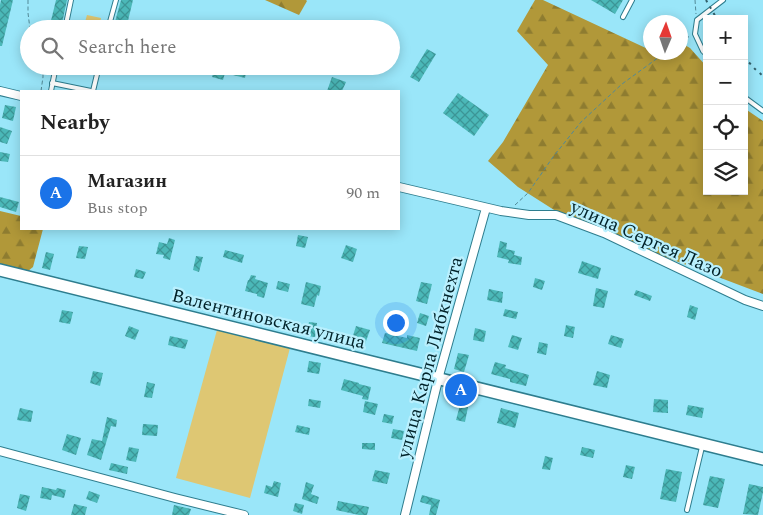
<!DOCTYPE html>
<meta charset="utf-8">
<style>
body{margin:0;font-family:Spectral,serif;background:#f6f6f6;color:#222}
.controls{position:absolute;right:15px;top:15px;display:grid;overflow:hidden;border-radius:0px;box-shadow:0 2px 12px #0003}
.controls button{width:45px;height:45px;display:grid;place-items:center;padding:0;border:0;border-bottom:1px solid #e0e0e0;background:#fff;color:#222;font:25px sans-serif}
.compass{position:absolute;left:643px;top:15px;width:45px;height:45px;border-radius:50%;background:#fff;box-shadow:0 2px 12px #0003;rotate:2deg}
.you{position:absolute;left:395px;top:322px;width:18px;height:18px;margin:-12px;border:4px solid #fff;border-radius:50%;background:#1a73e8;box-shadow:0 0 0 8px #1a73e833}
.badge{display:grid;place-items:center;width:32px;height:32px;border-radius:50%;background:#1a73e8;color:#fff;font-size:16px;font-weight:700}
.pin{position:absolute;translate:-50% -50%;border:2px solid #fff;box-shadow:0 1px 5px #0006}
.list{margin:0;padding:0;list-style:none}
h2{display:flex;justify-content:space-between;align-items:center;height:65px;margin:0;padding:0 20px;font-size:21px}
h2 small{font-size:16px;font-weight:400;color:#767676}
.list li{display:grid;grid-template-columns:32px 1fr auto;gap:15px;align-items:center;box-sizing:border-box;height:75px;padding:0 20px;border-top:1px solid #e0e0e0}
.list b{display:block;font-size:19px;white-space:nowrap}
.list p{margin:0;font-size:16px;white-space:nowrap;color:#767676}
.list em{font-size:16px;font-style:normal;color:#767676}
.icon{flex:none;width:28px;height:28px;fill:none;stroke:currentColor;stroke-width:2;stroke-linecap:round;stroke-linejoin:round}
.map{position:relative;flex:none;width:763px;height:515px;overflow:hidden}
.search{position:absolute;background:#fff;box-shadow:0 2px 12px #0003;left:20px;top:20px;width:380px;height:55px;display:flex;align-items:center;gap:12px;box-sizing:border-box;padding:0 18px;border-radius:28px;color:#767676;font-size:19px}
.panel{position:absolute;background:#fff;box-shadow:0 2px 12px #0003;left:20px;top:90px;width:380px;height:140px;border-radius:0px}
.map>svg:first-child{display:block}
.green{fill:#dec773}
.forest{fill:url(#forest-firs)}
.building{fill:url(#building-cross-hatch)}
.lines{fill:none;stroke-linecap:round;stroke-linejoin:round}
.lane-casing{stroke:#2e7d8e;stroke-width:6}
.street-casing{stroke:#2e7d8e;stroke-width:10}
.secondary-casing{stroke:#2e7d8e;stroke-width:14}
.path{stroke:#528997;stroke-width:1;stroke-dasharray:4 2.5;stroke-linecap:butt}
.lane{stroke:#fff;stroke-width:4}
.street{stroke:#fff;stroke-width:8}
.secondary{stroke:#fff;stroke-width:11}
.rail{stroke:#32606b;stroke-width:2;stroke-dasharray:2.5 5;stroke-linecap:butt}
.labels{text-anchor:middle;stroke-width:4.5;stroke-linejoin:round;paint-order:stroke}
.street-label{font-size:19px;fill:#012229;stroke:#b9f0fe}
</style>
<div class="map">
<svg width="763" height="515" viewBox="0 0 763 515">
<defs>
<pattern id="forest-firs" width="22" height="20" patternUnits="userSpaceOnUse" patternTransform="scale(1.25)"><rect width="22" height="20" fill="#b19839"/><path d="M5 1l3.5 6h-7zM16 11l3.5 6h-7z" fill="#8e7c30"/></pattern>
<pattern id="building-cross-hatch" width="8" height="8" patternUnits="userSpaceOnUse" patternTransform="scale(1.25)"><rect width="8" height="8" fill="#4bb8b8"/><path d="M0 0l8 8M0 8l8-8" fill="none" stroke="#3c9596"/></pattern>
</defs>
<rect width="100%" height="100%" fill="#9ae6f9"/>
<!-- green -->
<g class="green">
<path d="M87 15 101 18 99 29H83Z"/>
<path d="M217 330 290 348 250 498 176 478Z"/>
</g>
<!-- forest -->
<g class="forest">
<path d="M265 0H306L307 1 299 15Z"/>
<path d="M535 0H543L650 50V52H680L681 43 690 48 707 67V191H744V108L763 121V294L573 222 518 187 488 161 503 142 548 65 517 31Z"/>
<path d="M0 211 21 216V229H43L33 267 28 271 0 264Z"/>
</g>
<!-- building -->
<g class="building">
<path d="M1 0H13L2 46H0V5Z"/>
<path d="M56 0H67L64 14 61 29H49Z"/>
<path d="M121 0H133L126 29H113Z"/>
<path d="M591 0H623L615 14Z"/>
<path d="M427 49 436 54 419 82 410 77Z"/>
<path d="M104 66H116L114 75 102 72Z"/>
<path d="M215 66H222L233 69 234 66H247L245 78 225 73 223 80 212 77Z"/>
<path d="M332 77 346 82 342 91H327Z"/>
<path d="M458 93 489 115 474 136 443 113Z"/>
<path d="M5 105 16 107 13 121 2 118Z"/>
<path d="M0 127 12 131 7 144 0 142Z"/>
<path d="M0 152 10 154 8 162 0 161Z"/>
<path d="M0 197 19 202 16 212 0 207Z"/>
<path d="M298 235 308 237 305 248 296 246Z"/>
<path d="M169 238 175 240 170 260 163 258 164 255 156 254 159 242 167 244Z"/>
<path d="M500 241 507 243 506 249 515 251 514 255 522 257 521 265 508 263 509 260 497 257Z"/>
<path d="M346 245 357 249 353 262 341 258Z"/>
<path d="M79 246 88 247 85 259 76 258Z"/>
<path d="M225 250 244 255 242 263 223 257Z"/>
<path d="M46 252 54 254 50 270 42 268Z"/>
<path d="M196 256 203 257 199 272 193 270Z"/>
<path d="M582 261 601 268 598 279 578 273Z"/>
<path d="M136 269 146 272 143 279 134 277Z"/>
<path d="M251 275 256 276 255 279 268 283 264 298 257 296V294L245 291 248 280H249Z"/>
<path d="M535 278 545 281 542 290 533 287Z"/>
<path d="M278 281 290 284 288 292 276 289Z"/>
<path d="M306 282 321 286 319 296 317 295 314 307 301 304Z"/>
<path d="M421 282 432 284 427 304 416 301Z"/>
<path d="M596 288 608 291 604 308 593 306Z"/>
<path d="M489 289 503 292 502 303 487 300Z"/>
<path d="M636 290 652 296 650 301 634 295Z"/>
<path d="M690 305 698 308 695 320 687 317Z"/>
<path d="M505 309 518 312 516 319 503 316Z"/>
<path d="M62 310 73 312 70 324 59 322Z"/>
<path d="M420 313 429 316 426 326 417 323Z"/>
<path d="M309 322 317 323 315 337 306 336Z"/>
<path d="M566 325 575 327 573 338 564 336Z"/>
<path d="M129 326 139 330 135 340 125 336Z"/>
<path d="M356 326 370 330 365 344 352 339Z"/>
<path d="M475 328 486 331 484 342 473 340Z"/>
<path d="M385 333 407 338V335L420 338 417 351 382 343Z"/>
<path d="M512 335 522 338 518 350 508 347Z"/>
<path d="M611 335 624 339 621 348 608 344Z"/>
<path d="M170 336 188 340 185 349 168 345Z"/>
<path d="M539 342 548 344 546 355 537 353Z"/>
<path d="M458 353 469 355 464 372 454 369Z"/>
<path d="M309 361 321 363 319 374 307 372Z"/>
<path d="M495 362 506 365 505 368 529 375 526 386 510 382V379L491 374Z"/>
<path d="M93 371 103 373 100 386 90 383Z"/>
<path d="M597 371 610 375 607 388 593 385Z"/>
<path d="M344 379 359 383V384L371 387 368 400 362 399 363 396 341 390Z"/>
<path d="M147 382 155 384 152 398 144 397Z"/>
<path d="M309 399 321 401 320 408 308 406Z"/>
<path d="M654 399 668 400V413L653 412Z"/>
<path d="M365 401 378 404 375 415 363 412Z"/>
<path d="M460 405 468 407 465 422 456 420Z"/>
<path d="M688 405 704 408 702 418 686 415Z"/>
<path d="M20 408 33 411 31 422 17 420Z"/>
<path d="M501 408 519 413 515 428 497 423Z"/>
<path d="M384 414 394 416 392 424 382 422Z"/>
<path d="M107 417 117 420 116 427 111 426 101 460 87 455 92 439 102 441Z"/>
<path d="M143 424 158 425 157 436 142 435Z"/>
<path d="M297 425 310 428 309 435 295 432Z"/>
<path d="M393 429 404 431 402 440 391 438Z"/>
<path d="M67 434 81 438 76 455 62 450Z"/>
<path d="M362 443H375V450L362 449Z"/>
<path d="M129 447 139 449 136 462 126 460Z"/>
<path d="M582 447 595 450 593 458 580 455Z"/>
<path d="M545 456 553 458 550 470 542 469Z"/>
<path d="M111 463 128 467 127 474 109 470Z"/>
<path d="M626 465 635 467 632 479 623 477Z"/>
<path d="M666 469 682 472 676 502 660 499Z"/>
<path d="M375 470 390 473 387 484 372 481Z"/>
<path d="M710 476 725 479 718 508 703 505Z"/>
<path d="M274 481 281 483 278 497 264 493 266 485 272 487Z"/>
<path d="M306 482 314 485 311 494 319 497 317 504 302 499Z"/>
<path d="M749 484 763 487V492L758 515 743 514Z"/>
<path d="M42 487 56 490 57 488 66 490 64 498 52 495 51 500 40 498Z"/>
<path d="M89 491 100 495 97 503 86 499Z"/>
<path d="M20 494 30 496 26 511 17 508Z"/>
<path d="M422 495 440 500 436 515H429L431 505 420 502Z"/>
<path d="M338 501 369 507 367 515H359L336 510Z"/>
<path d="M295 503 304 505 302 514 293 511Z"/>
<path d="M74 504 87 507 85 515H71Z"/>
<path d="M174 505 191 509 189 515H172Z"/>
</g>
<g class="lines">
<!-- lane casing -->
<g class="lane-casing">
<g id="lane">
<path d="M623 17 632 0"/>
<path d="M65 29 71 0"/>
<path d="M108 29 116 0"/>
<path d="M707 55 703 51 695 34 697 20 723 0"/>
<path d="M52 83 91 91"/>
<path d="M51 91 56 66"/>
<path d="M93 91 99 66"/>
<path d="M744 97 763 111"/>
<path d="M687 510 702 447"/>
</g>
</g>
<!-- street casing -->
<g class="street-casing">
<g id="street">
<path d="M0 91 21 96"/>
<path d="M399 187 501 211 529 215H556L604 233 745 300 763 306"/>
<path d="M0 451 175 498 244 515"/>
<path d="M405 515 440 372 486 208"/>
</g>
</g>
<!-- secondary casing -->
<g class="secondary-casing">
<path id="secondary" d="M0 270 763 459"/>
</g>
<!-- path -->
<g class="path">
<path d="M28 0V13L30 29"/>
<path d="M695 0 696 14"/>
<path d="M680 42 690 36"/>
<path d="M41 91 43 77V66"/>
<path d="M515 205 528 193 553 157 581 122 622 84 666 52"/>
</g>
<!-- lane -->
<use href="#lane" class="lane"/>
<!-- street -->
<use href="#street" class="street"/>
<!-- secondary -->
<use href="#secondary" class="secondary"/>
<!-- rail -->
<g class="rail">
<path d="M706 0 717 19"/>
<path d="M744 57 755 69 763 76"/>
</g>
</g>
<g class="labels">
<!-- street labels -->
<g class="street-label">
<text transform="translate(647 238) rotate(24)" y="7">улица Сергея Лазо</text>
<text transform="translate(269 318) rotate(14)" y="7">Валентиновская улица</text>
<text transform="translate(429 357) rotate(-75)" y="7">улица Карла Либкнехта</text>
</g>
</g>
</svg>
<div class="controls">
<button>+</button>
<button>−</button>
<button><svg class="icon" aria-label="locate" viewBox="0 0 24 24"><circle cx="12" cy="12" r="6"/><path d="M12 2v4M12 18v4M2 12h4M18 12h4"/></svg></button>
<button><svg class="icon" aria-label="layers" viewBox="0 0 24 24"><path d="M12 4l9 5-9 5-9-5zM3 14l9 5 9-5"/></svg></button>
</div>
<svg class="compass" viewBox="-18 -18 36 36"><path d="M0-13l5 13h-10z" fill="#e53935"/><path d="M0 13l5-13h-10z" fill="#767676"/></svg>
<div class="you"></div>
<div class="pin badge" style="left:461px;top:390px">A</div>
<div class="search"><svg class="icon" aria-label="search" viewBox="0 0 24 24"><circle cx="10" cy="10" r="6"/><path d="M15 15l6 6"/></svg>Search here</div>
<section class="panel">
<h2>Nearby<small></small></h2>
<ul class="list">
<li><span class="badge">A</span><div><b>Магазин</b><p>Bus stop</p></div><em>90 m</em></li>
</ul>
</section>
</div>
